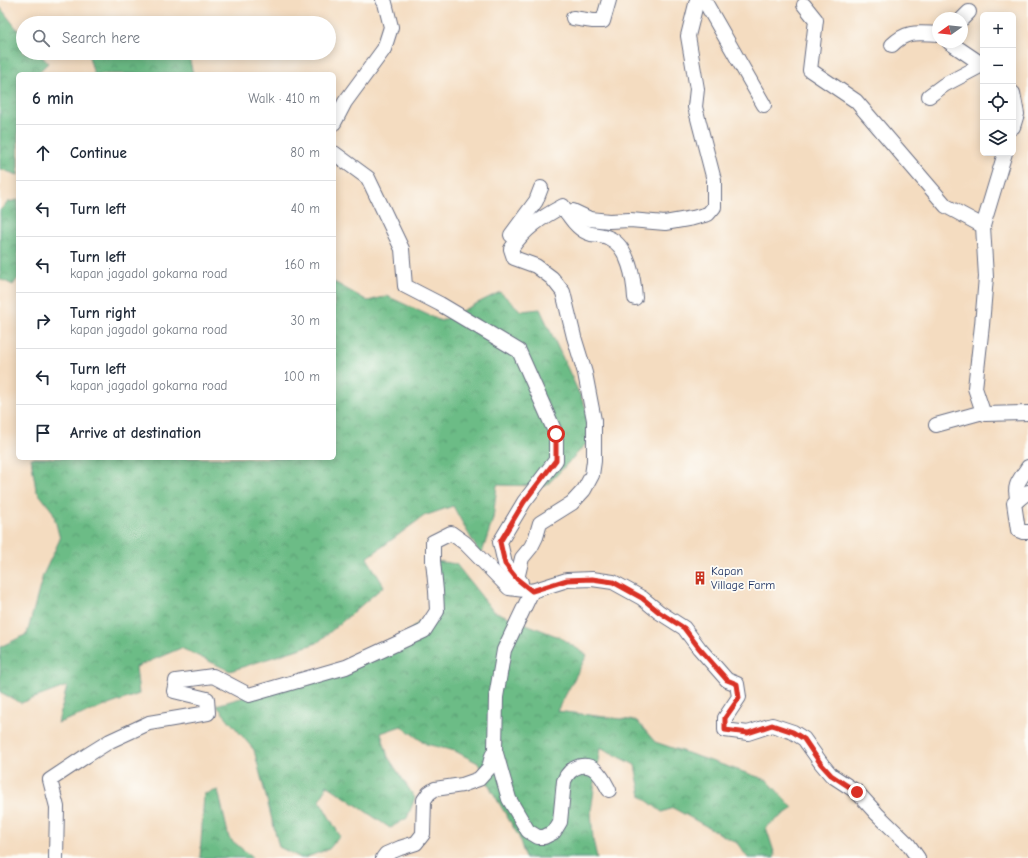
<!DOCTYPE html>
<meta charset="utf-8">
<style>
body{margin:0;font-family:"Comic Neue",sans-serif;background:#f6f6f7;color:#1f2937}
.controls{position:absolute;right:12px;top:12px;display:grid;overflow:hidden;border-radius:6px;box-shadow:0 2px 10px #0003}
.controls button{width:36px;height:36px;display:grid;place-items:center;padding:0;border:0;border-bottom:1px solid #e0e1e3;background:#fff;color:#1f2937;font:20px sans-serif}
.compass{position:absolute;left:932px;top:12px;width:36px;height:36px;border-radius:50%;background:#fff;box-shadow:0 2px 10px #0003;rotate:255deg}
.stop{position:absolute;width:12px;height:12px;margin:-9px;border:3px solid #d93025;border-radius:50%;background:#fff}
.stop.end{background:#d93025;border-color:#fff;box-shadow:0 1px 4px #0008}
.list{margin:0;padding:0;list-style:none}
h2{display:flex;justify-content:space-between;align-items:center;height:52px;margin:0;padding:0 16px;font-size:17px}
h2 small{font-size:13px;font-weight:400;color:#747a83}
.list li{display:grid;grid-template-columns:26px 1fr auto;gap:12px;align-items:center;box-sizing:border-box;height:56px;padding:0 16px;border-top:1px solid #e0e1e3}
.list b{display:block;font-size:15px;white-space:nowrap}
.list p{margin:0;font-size:13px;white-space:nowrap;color:#747a83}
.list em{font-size:13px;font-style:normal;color:#747a83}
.icon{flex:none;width:22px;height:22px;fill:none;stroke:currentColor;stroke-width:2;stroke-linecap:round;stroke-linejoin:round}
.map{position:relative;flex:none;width:1028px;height:858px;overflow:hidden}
.search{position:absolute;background:#fff;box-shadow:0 2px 10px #0003;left:16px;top:16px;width:320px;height:44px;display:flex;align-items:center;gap:10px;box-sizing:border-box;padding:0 14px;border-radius:22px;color:#747a83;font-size:15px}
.panel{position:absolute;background:#fff;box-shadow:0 2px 10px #0003;left:16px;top:72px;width:320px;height:388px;border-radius:6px}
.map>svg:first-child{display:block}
.forest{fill:url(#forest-crowns);stroke:#447672}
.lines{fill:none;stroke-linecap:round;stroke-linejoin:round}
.minor-casing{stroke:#676c80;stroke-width:16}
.minor{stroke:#fff;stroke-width:14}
.route{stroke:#d93025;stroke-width:5}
.labels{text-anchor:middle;stroke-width:3.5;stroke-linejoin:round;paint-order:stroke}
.poi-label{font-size:12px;fill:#1b2f5e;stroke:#fdfcf7;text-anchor:start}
</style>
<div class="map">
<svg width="1028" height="858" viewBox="0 0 1028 858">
<defs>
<pattern id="forest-crowns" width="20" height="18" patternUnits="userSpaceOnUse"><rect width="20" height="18" fill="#6cbc86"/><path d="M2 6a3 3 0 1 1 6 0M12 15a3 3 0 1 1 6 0" fill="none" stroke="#589971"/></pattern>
</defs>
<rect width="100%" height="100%" fill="#fdfcf7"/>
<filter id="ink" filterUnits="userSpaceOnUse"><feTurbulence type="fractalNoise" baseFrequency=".025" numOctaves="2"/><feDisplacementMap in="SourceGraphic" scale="8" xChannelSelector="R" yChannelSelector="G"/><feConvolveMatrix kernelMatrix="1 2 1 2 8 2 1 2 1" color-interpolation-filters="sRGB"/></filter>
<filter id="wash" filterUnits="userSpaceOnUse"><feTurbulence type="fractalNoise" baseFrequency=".012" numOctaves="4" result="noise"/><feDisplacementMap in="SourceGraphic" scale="16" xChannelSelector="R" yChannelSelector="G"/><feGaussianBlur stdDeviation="0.9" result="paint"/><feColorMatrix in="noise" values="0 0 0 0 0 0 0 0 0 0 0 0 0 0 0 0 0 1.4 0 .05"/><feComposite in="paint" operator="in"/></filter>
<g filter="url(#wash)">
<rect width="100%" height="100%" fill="#f4dcc0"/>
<!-- forest -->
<g class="forest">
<path d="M0 7 23 37V53H39L48 63 37 74H18V175L0 169Z"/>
<path d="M88 53H188L193 74H94Z"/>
<path d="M18 200V278L13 285 0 279V210L8 202Z"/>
<path d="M334 282 368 301 387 296 441 321 500 292 521 311 540 309 586 408 588 442 546 486 497 485 493 519 481 556 453 506 424 516 367 558 384 586 317 643 230 671 181 648 136 667 139 694 58 723 67 686 21 703 0 692V647L27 634 43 575 60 539 53 512 36 490 31 458H334Z"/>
<path d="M437 561 456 564 493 611 559 637 587 655 557 711 637 721 655 742 767 780 793 808 766 827 775 855 774 858H748L737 843 673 808 662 812 641 796 635 765 600 747 591 811 593 839 597 858H525L519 837 492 791 478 763 455 751 426 744 401 726 381 733 388 757 415 798 407 818 390 828 327 785 320 801 340 836 329 849 304 858H301L279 847 254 750 216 705 332 673 400 640 434 608Z"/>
<path d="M218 790 229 838 253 858H200L204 794Z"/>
</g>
</g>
<g filter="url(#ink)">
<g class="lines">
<!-- minor casing -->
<g class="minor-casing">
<g id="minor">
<path d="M704 0 764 105"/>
<path d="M804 5 816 20 810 70 856 101 946 206 983 226 986 277 982 325 975 388 983 412"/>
<path d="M573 18 593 21H603L609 0"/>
<path d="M962 19 969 12"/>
<path d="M949 42 983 65"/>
<path d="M892 45C907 30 918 33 938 34"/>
<path d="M1013 93 1017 114 1013 127"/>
<path d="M929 96 944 85 982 65"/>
<path d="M334 123 345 102 384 49 391 27 385 3 383 0"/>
<path d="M334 153 368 178 402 249 405 286 440 304 519 351 556 434V460L524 502 500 542 505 564 521 582"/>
<path d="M567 213 573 211 590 219 609 221 630 220 665 223 693 218 708 214 714 207V180L695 107 697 89 688 36 697 0"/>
<path d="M983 226 1005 153"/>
<path d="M511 235 536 201 541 188"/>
<path d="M936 425 983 412 985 414 1028 413"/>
<path d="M1028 492 1014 503 1018 530 1023 532H1028"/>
<path d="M1018 500C1012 485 1021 479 1028 467"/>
<path d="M517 579 522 558 531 547 536 537 540 523 572 503 584 490 592 475 594 461V420L585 373 574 337 563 292 552 278 536 266 514 258 511 249C524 229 542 217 563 206 569 217 578 231 591 234 597 235 604 235 609 238 629 247 634 280 635 298"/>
<path d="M532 591 504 650 496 697 495 750 509 799 528 831 538 837H544L554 832 560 822 564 781C570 766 588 759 599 774 603 778 606 785 609 790"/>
<path d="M56 858 57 807 50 780 86 756 110 741 149 723 208 713 207 699 174 691 176 681 213 676 249 695 346 667 424 631 437 611 436 591 433 561V542L451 533 465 543 509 588 532 591 567 580 592 579 613 582 642 598 659 612 684 628 699 648 727 680 737 684 739 697 725 718V730L748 733 772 725 793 732 804 739 821 763 831 775 857 792 877 814 908 844 918 858"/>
<path d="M383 858 386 854 400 848 416 843 423 834 424 800 429 793 435 789 462 785 479 779 489 768 492 756 495 750"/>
</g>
</g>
<!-- minor -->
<use href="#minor" class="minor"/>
</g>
</g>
<g class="lines" filter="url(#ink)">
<!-- route -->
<path class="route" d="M556 434V460L524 502 500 542 505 564 517 579 532 591 567 580 592 579 613 582 642 598 659 612 684 628 699 648 727 680 737 684 739 698 725 718V730L748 733 772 725 793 732 804 739 821 764 831 775 857 792"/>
</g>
<!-- icons -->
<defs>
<g id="building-bare" transform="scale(1.08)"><path d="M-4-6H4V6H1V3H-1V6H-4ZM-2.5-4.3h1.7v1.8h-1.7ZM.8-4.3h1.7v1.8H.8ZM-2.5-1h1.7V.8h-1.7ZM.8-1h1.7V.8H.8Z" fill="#c8321e" stroke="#fdfcf7" stroke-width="2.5" paint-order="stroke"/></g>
</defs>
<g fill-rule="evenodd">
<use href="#building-bare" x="700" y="578"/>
</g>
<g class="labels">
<!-- poi labels -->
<g class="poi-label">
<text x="711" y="575">Kapan<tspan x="711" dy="14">Village Farm</tspan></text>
</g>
</g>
</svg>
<div class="controls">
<button>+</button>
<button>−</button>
<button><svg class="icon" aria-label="locate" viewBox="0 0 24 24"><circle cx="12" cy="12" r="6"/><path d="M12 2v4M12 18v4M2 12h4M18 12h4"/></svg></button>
<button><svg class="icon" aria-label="layers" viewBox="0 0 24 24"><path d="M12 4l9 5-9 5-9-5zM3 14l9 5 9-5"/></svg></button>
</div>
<svg class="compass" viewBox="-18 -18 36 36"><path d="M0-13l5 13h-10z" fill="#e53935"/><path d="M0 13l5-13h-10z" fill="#747a83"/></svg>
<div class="stop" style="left:556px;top:434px"></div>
<div class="stop end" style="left:857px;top:792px"></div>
<div class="search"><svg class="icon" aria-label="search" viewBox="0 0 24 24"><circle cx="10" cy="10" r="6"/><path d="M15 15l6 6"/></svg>Search here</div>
<section class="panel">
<h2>6 min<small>Walk · 410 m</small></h2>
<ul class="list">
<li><svg class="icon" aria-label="ahead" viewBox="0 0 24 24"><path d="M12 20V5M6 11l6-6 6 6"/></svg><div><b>Continue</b></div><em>80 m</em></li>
<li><svg class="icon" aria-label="left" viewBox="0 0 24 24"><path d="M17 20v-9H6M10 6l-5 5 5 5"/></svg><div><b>Turn left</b></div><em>40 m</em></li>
<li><svg class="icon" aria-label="left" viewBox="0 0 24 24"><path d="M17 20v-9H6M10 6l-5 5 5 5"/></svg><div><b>Turn left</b><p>kapan jagadol gokarna road</p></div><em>160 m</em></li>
<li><svg class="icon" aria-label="right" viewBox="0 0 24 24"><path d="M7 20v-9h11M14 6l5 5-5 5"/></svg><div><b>Turn right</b><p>kapan jagadol gokarna road</p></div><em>30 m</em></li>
<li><svg class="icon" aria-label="left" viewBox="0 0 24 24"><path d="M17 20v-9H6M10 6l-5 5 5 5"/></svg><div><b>Turn left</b><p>kapan jagadol gokarna road</p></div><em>100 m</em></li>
<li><svg class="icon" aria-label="arrive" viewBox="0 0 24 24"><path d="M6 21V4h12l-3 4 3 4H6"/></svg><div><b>Arrive at destination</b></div></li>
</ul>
</section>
</div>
